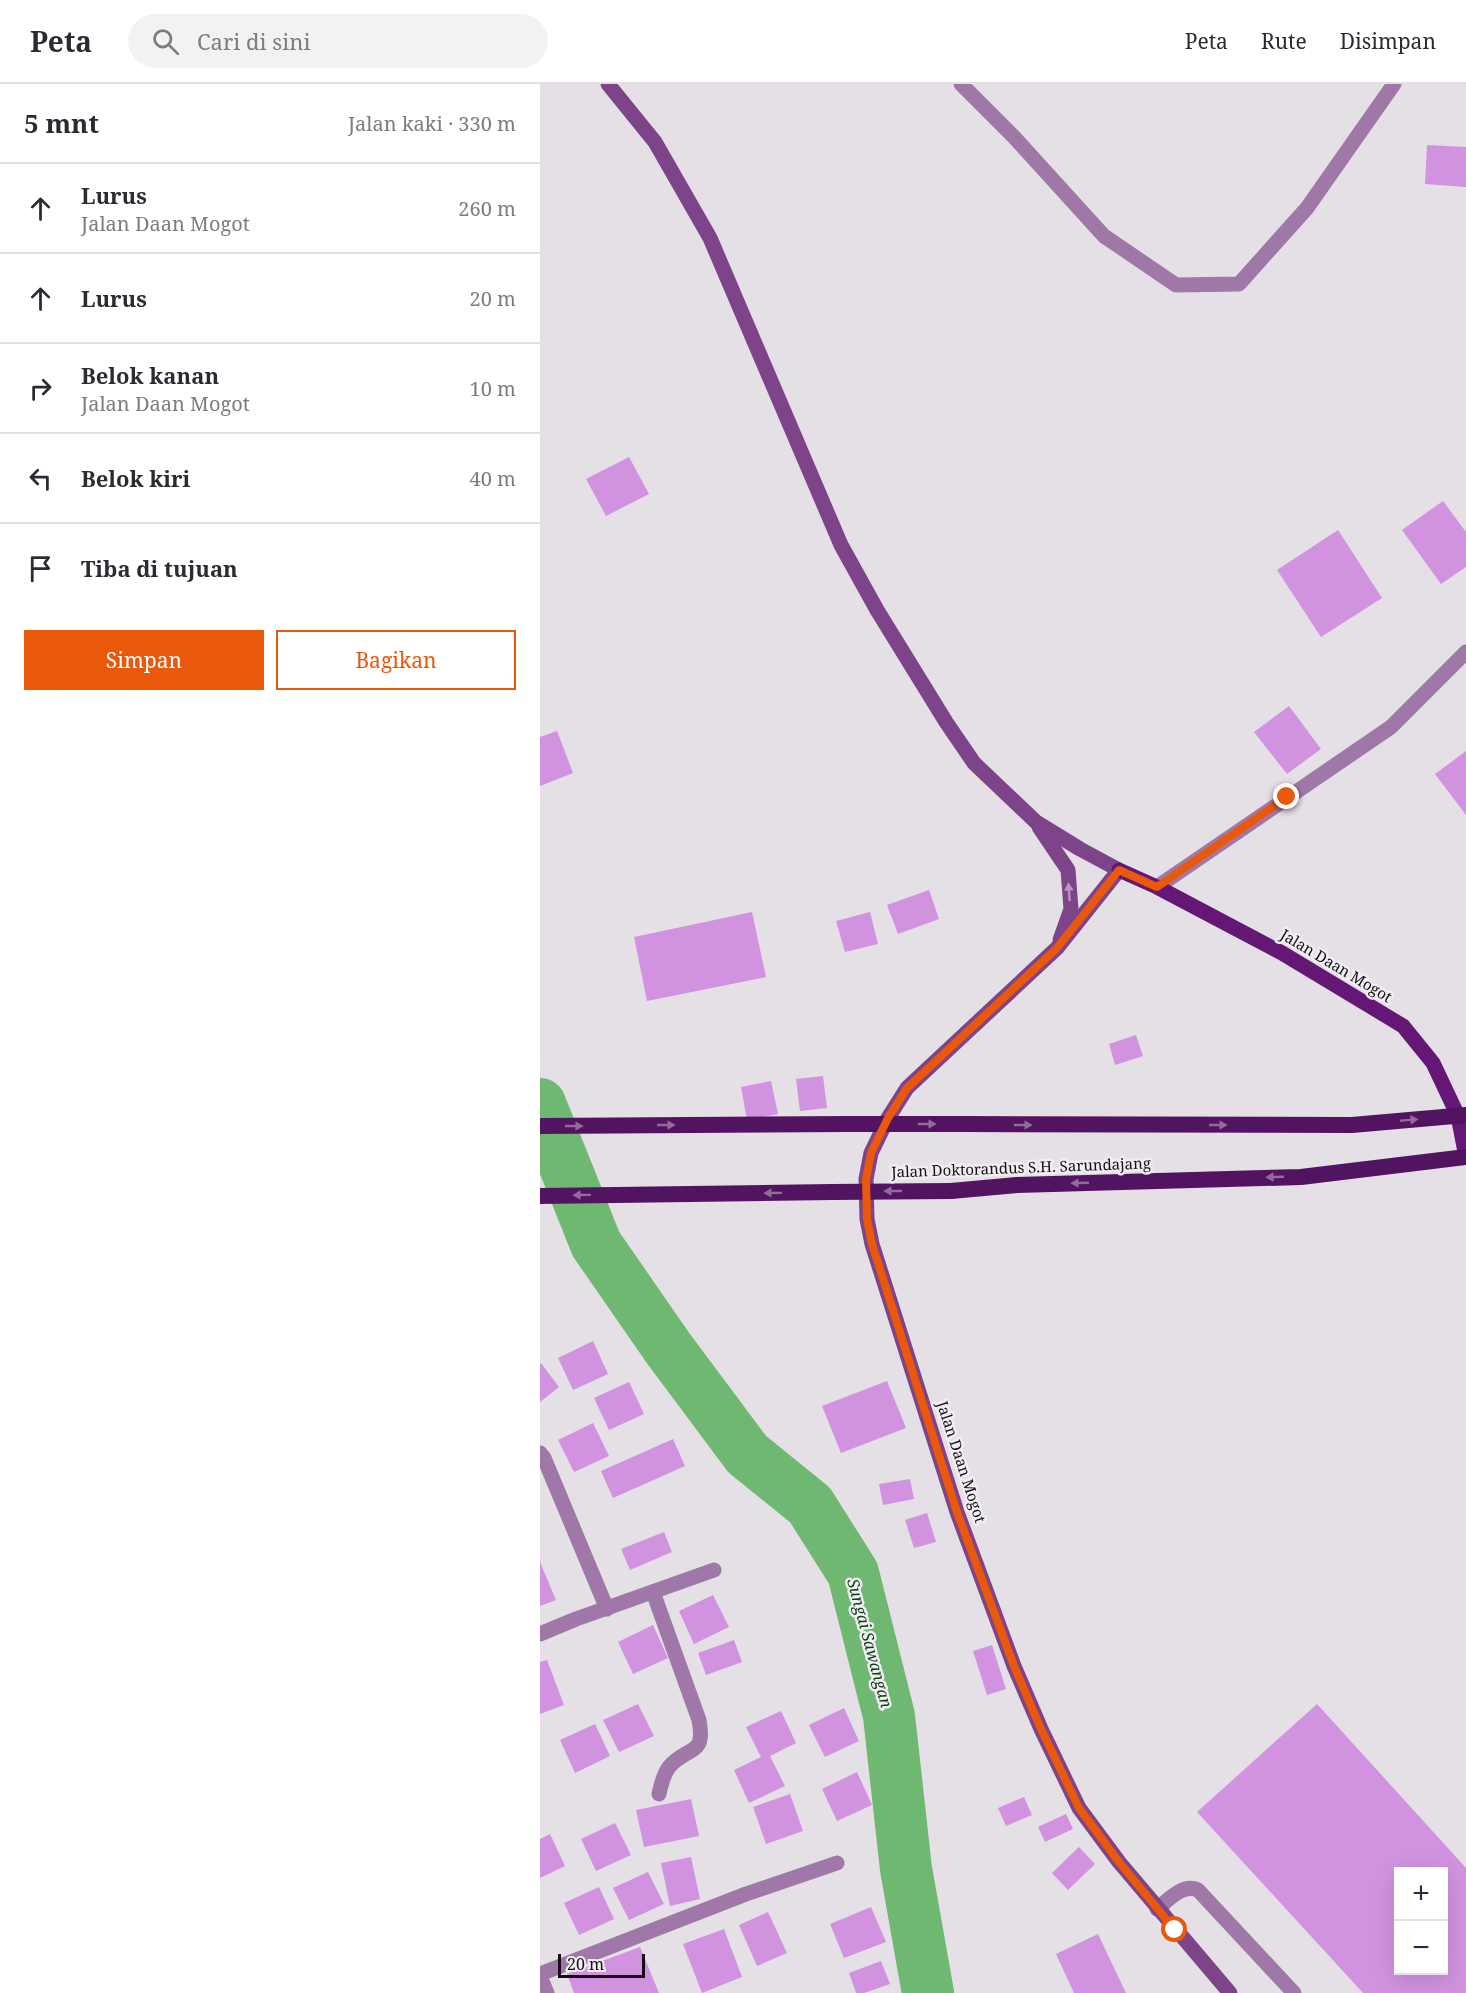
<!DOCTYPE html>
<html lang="id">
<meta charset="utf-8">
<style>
body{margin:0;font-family:"Noto Serif",serif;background:#f2f2f3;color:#2b2b33}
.controls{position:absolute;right:18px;bottom:18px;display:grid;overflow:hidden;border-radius:0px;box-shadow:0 6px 24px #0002}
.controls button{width:54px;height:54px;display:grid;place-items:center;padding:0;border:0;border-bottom:2px solid #e1e1e2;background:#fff;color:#2b2b33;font:30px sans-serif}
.scale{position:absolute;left:18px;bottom:15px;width:87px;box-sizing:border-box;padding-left:6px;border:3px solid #121013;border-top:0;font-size:16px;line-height:21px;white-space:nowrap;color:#121013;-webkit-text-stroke:4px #f2ecf3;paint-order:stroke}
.stop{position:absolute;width:18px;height:18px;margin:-14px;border:4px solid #ea580c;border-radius:50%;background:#fff}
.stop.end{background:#ea580c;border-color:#fff;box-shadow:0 2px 6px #0008}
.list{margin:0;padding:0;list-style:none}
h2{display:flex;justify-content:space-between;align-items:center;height:78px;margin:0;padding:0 24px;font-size:26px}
h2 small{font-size:20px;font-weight:400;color:#7c7c81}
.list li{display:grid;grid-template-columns:39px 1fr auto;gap:18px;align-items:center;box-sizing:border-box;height:90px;padding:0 24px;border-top:2px solid #e1e1e2}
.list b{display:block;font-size:22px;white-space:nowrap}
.list p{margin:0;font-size:20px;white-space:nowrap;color:#7c7c81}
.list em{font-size:20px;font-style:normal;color:#7c7c81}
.actions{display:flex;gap:12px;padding:18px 24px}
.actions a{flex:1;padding:14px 0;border:2px solid #ea580c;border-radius:0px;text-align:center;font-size:21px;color:#ea580c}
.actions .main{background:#ea580c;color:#fff}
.icon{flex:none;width:33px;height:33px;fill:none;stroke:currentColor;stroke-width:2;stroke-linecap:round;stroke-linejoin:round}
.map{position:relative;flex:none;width:926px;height:1909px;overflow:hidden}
header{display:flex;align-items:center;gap:36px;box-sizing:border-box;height:84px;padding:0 30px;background:#fff;border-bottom:2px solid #e1e1e2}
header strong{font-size:28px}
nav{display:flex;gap:33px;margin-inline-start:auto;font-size:21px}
.search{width:420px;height:54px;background:#f2f2f3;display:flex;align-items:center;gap:15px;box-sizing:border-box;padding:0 21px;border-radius:33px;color:#7c7c81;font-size:22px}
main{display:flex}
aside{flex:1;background:#fff}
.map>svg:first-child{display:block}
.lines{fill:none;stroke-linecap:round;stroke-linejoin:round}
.river{stroke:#6fb871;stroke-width:52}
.building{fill:#d193df;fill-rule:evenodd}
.service{stroke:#9f78a8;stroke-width:15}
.minor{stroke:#9f78a8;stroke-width:15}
.tertiary{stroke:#9f78a8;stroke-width:15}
.secondary{stroke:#7d448a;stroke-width:15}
.primary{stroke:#641774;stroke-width:15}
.trunk{stroke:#521460;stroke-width:16}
.trunk-bridge{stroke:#521460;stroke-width:16}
.oneway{fill:#b898be}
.oneway2{fill:#926a9b}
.route{stroke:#ea580c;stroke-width:8}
.labels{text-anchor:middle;stroke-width:5;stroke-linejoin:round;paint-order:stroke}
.street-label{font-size:15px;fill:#121013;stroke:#f2ecf3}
.water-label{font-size:16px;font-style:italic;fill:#0b4011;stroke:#f2ecf3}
</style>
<header>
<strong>Peta</strong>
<div class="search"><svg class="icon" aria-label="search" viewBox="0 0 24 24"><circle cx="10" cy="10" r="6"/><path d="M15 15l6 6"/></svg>Cari di sini</div>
<nav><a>Peta</a><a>Rute</a><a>Disimpan</a></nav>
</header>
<main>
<aside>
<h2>5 mnt<small>Jalan kaki · 330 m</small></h2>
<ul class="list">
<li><svg class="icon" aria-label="ahead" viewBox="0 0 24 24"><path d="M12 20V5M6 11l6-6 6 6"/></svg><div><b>Lurus</b><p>Jalan Daan Mogot</p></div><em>260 m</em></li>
<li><svg class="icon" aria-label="ahead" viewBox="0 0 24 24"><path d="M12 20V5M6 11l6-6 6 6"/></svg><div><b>Lurus</b></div><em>20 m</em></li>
<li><svg class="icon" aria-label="right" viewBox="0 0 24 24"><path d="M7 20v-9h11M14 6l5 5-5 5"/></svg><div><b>Belok kanan</b><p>Jalan Daan Mogot</p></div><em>10 m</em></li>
<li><svg class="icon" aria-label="left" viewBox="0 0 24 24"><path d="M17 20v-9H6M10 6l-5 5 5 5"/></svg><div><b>Belok kiri</b></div><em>40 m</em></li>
<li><svg class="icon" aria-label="arrive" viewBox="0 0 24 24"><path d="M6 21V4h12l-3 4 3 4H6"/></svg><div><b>Tiba di tujuan</b></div></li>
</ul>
<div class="actions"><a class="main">Simpan</a><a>Bagikan</a></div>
</aside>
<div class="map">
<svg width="926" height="1909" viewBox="0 0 926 1909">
<rect width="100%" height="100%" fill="#e5dfe6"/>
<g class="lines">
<!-- river -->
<path class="river" d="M0 1020 56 1160 128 1264 207 1370 270 1421 313 1489 349 1632 366 1785 388 1909"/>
</g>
<!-- building -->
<g class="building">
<path d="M887 61 926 63V103L885 100Z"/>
<path d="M89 373 109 410 66 432 46 395Z"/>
<path d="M903 417 926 448V483L901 500 862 446Z"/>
<path d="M798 446 842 514 781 553 737 486Z"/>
<path d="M749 622 781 665 747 690 714 648Z"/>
<path d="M17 647 33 689 0 702V653Z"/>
<path d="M926 667V731L895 690Z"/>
<path d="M389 806 399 835 358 850 347 821Z"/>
<path d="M212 828 226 893 107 917 94 853Z"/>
<path d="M330 828 338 860 305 868 296 837Z"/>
<path d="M596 951 603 972 575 981 569 960Z"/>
<path d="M283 992 287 1024 260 1027 256 995Z"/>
<path d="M231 997 238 1030 207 1036 201 1003Z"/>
<path d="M53 1257 68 1290 33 1306 18 1274Z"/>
<path d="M1 1279 19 1303 0 1318V1280Z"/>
<path d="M347 1297 366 1344 301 1369 282 1322Z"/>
<path d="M89 1298 104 1330 69 1346 54 1314Z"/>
<path d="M53 1339 69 1372 34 1388 18 1356Z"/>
<path d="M133 1355 145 1382 73 1414 61 1387Z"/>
<path d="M370 1395 374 1415 343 1421 339 1400Z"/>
<path d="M387 1429 396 1458 374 1464 365 1436Z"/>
<path d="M124 1448 132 1468 90 1486 81 1465Z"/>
<path d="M0 1478 16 1516 0 1522Z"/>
<path d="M173 1511 189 1543 154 1560 139 1527Z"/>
<path d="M113 1541 128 1574 93 1590 78 1558Z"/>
<path d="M194 1556 202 1578 166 1591 158 1569Z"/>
<path d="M452 1561 466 1605 447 1611 433 1567Z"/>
<path d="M7 1576 24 1621 0 1630V1578Z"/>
<path d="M98 1620 114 1652 79 1668 63 1636Z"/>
<path d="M777 1620 926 1784V1909H823L657 1728ZM858 1788H904V1886H858Z"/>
<path d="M304 1624 319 1657 285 1673 269 1641Z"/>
<path d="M241 1627 256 1659 230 1672 245 1702 209 1719 194 1686 221 1673 206 1643Z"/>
<path d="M55 1640 70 1672 35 1689 20 1656Z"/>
<path d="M317 1688 332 1721 297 1737 282 1705Z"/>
<path d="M250 1710 263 1747 226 1760 213 1723Z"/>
<path d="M484 1713 492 1731 466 1742 458 1724Z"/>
<path d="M151 1715 159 1752 104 1763 96 1726Z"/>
<path d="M526 1730 533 1745 505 1758 498 1743Z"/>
<path d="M75 1739 91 1771 56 1787 41 1755Z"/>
<path d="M10 1750 25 1782 0 1794V1755Z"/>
<path d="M539 1763 555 1780 528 1806 512 1789Z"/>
<path d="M151 1773 160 1815 130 1822 121 1779Z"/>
<path d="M108 1788 124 1820 89 1836 73 1804Z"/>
<path d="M59 1803 74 1835 39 1851 24 1819Z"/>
<path d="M331 1823 346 1858 304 1874 290 1840Z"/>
<path d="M228 1828 247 1869 217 1882 199 1841Z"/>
<path d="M184 1845 202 1893 162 1909 143 1860Z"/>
<path d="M558 1850 586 1909H534L516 1870Z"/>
<path d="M100 1863 119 1909H34L27 1890Z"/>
<path d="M341 1877 350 1900 324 1909H316L309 1889Z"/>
</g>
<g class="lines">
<!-- service -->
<g class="service">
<path d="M421 0 474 53 564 152 636 201 699 200 767 124 854 0"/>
<path d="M617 1825C628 1816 643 1799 658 1806L754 1909"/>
</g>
<!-- minor -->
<g class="minor">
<path d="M617 803 851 643 926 568"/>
<path d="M0 1369 4 1374 67 1525"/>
<path d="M113 1508 159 1636C166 1673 148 1661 129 1683 123 1691 121 1701 119 1710"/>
<path d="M0 1550 36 1535 174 1486"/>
<path d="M0 1890 206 1810 297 1779"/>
</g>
<!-- tertiary -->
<path class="tertiary" d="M0 1892 7 1909"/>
<!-- secondary -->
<g class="secondary">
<path d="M68 0 115 58 170 154 301 461 337 526 406 638 434 679 496 738 540 765 579 786 517 864 367 1004 348 1034 331 1069 326 1095 327 1135 332 1160 417 1428 474 1582 501 1645 539 1724 579 1778 690 1909"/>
<path d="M499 743 528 786 531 825 520 856"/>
</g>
<!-- primary -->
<path class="primary" d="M579 786 617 803 742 869 863 942 893 979 918 1032 926 1073"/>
<!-- trunk -->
<g class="trunk">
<path d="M424 1040 812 1041 926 1031"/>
<path d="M0 1042 307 1040"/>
<path d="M411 1107 477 1101 761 1093 926 1073"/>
<path d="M0 1112 292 1108"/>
</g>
<!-- trunk-bridge -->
<g class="trunk-bridge">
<path d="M307 1040H424"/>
<path d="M292 1108 411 1107"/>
</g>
</g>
<!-- one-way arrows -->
<defs><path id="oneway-solid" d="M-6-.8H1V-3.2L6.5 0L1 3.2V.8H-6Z" transform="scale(1.5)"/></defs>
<use class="oneway" href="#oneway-solid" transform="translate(529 808) rotate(-94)"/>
<g class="oneway2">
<use href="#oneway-solid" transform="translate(869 1036) rotate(-5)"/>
<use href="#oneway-solid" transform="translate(387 1040)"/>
<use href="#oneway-solid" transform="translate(126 1041)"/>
<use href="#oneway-solid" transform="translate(483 1041)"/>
<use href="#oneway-solid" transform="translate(678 1041)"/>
<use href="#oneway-solid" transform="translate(34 1042)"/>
<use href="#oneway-solid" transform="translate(735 1093) rotate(178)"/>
<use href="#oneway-solid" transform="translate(540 1099) rotate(178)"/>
<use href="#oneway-solid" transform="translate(353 1107) rotate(180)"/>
<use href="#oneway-solid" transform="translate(233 1109) rotate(179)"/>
<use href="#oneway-solid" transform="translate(42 1111) rotate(179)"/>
</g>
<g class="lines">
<!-- route -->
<path class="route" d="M635 1846 579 1778 539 1724 501 1645 474 1582 417 1428 332 1160 327 1135 326 1095 331 1069 348 1034 367 1004 517 864 579 786 617 803 747 713"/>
</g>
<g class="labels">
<!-- street labels -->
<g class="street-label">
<text transform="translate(796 882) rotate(31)" y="5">Jalan Daan Mogot</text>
<text transform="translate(481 1084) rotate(-2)" y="5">Jalan Doktorandus S.H. Sarundajang</text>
<text transform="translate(421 1378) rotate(72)" y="5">Jalan Daan Mogot</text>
</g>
<!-- water labels -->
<g class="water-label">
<text transform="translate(330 1559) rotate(75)" y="6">Sungai Sawangan</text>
</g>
</g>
</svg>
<div class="controls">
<button>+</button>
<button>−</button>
</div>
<div class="scale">20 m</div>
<div class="stop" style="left:635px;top:1846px"></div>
<div class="stop end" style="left:747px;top:713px"></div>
</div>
</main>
